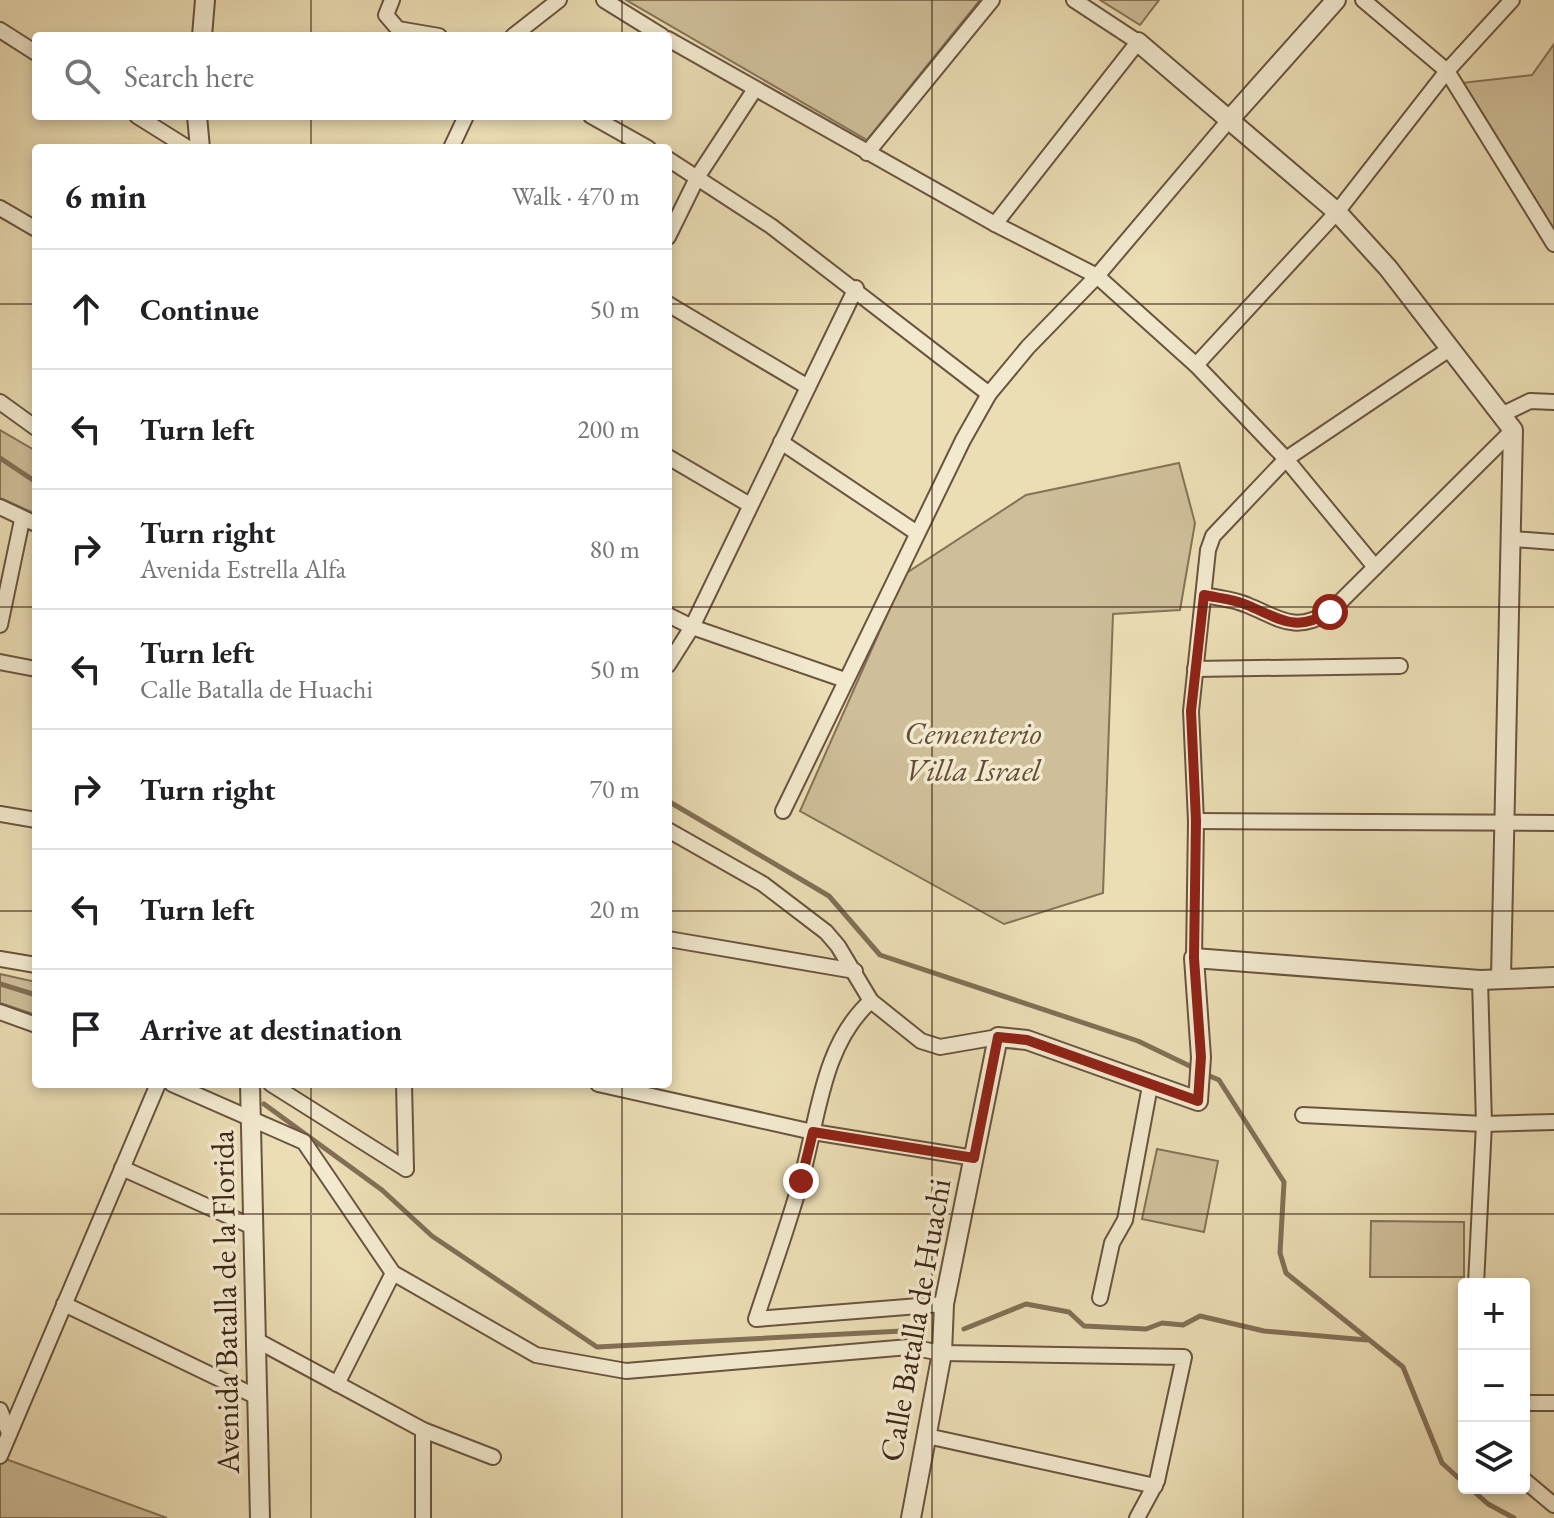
<!DOCTYPE html>
<meta charset="utf-8">
<style>
body{margin:0;font-family:"EB Garamond",serif;background:#f6f6f6;color:#202124}
.controls{position:absolute;right:24px;bottom:24px;display:grid;overflow:hidden;border-radius:8px;box-shadow:0 4px 12px #0003}
.controls button{width:72px;height:72px;display:grid;place-items:center;padding:0;border:0;border-bottom:2px solid #e0e0e0;background:#fff;color:#202124;font:40px sans-serif}
.stop{position:absolute;width:24px;height:24px;margin:-18px;border:6px solid #8f2418;border-radius:50%;background:#fff}
.stop.end{background:#8f2418;border-color:#fff;box-shadow:0 2px 8px #0008}
.list{margin:0;padding:0;list-style:none}
h2{display:flex;justify-content:space-between;align-items:center;height:104px;margin:0;padding:0 32px;font-size:34px}
h2 small{font-size:26px;font-weight:400;color:#757577}
.list li{display:grid;grid-template-columns:52px 1fr auto;gap:24px;align-items:center;box-sizing:border-box;height:120px;padding:0 32px;border-top:2px solid #e0e0e0}
.list b{display:block;font-size:30px;white-space:nowrap}
.list p{margin:0;font-size:26px;white-space:nowrap;color:#757577}
.list em{font-size:26px;font-style:normal;color:#757577}
.icon{flex:none;width:44px;height:44px;fill:none;stroke:currentColor;stroke-width:2;stroke-linecap:round;stroke-linejoin:round}
.map{position:relative;flex:none;width:1554px;height:1518px;overflow:hidden}
.search{position:absolute;background:#fff;box-shadow:0 4px 12px #0003;left:32px;top:32px;width:640px;height:88px;display:flex;align-items:center;gap:20px;box-sizing:border-box;padding:0 28px;border-radius:8px;color:#757577;font-size:30px}
.panel{position:absolute;background:#fff;box-shadow:0 4px 12px #0003;left:32px;top:144px;width:640px;height:944px;border-radius:8px}
.map>svg:first-child{display:block}
.green{fill:#cebe99;stroke:#867258;stroke-width:2}
.lines{fill:none;stroke-linecap:round;stroke-linejoin:round}
.stream{stroke:#836f56;stroke-width:5}
.minor-casing{stroke:#6a543f;stroke-width:18}
.tertiary-casing{stroke:#6a543f;stroke-width:22}
.minor{stroke:#f2e9ce;stroke-width:14}
.tertiary{stroke:#f2e9ce;stroke-width:18}
.route{stroke:#8f2418;stroke-width:10}
.grid{fill:none;stroke:#3f2618;stroke-width:2;stroke-opacity:0.55}
.labels{text-anchor:middle;stroke-width:7;stroke-linejoin:round;paint-order:stroke}
.park-label{font-size:32px;font-style:italic;fill:#634c38;stroke:#f2e9ce}
.street-label{font-size:32px;fill:#3f2618;stroke:#f2e9ce}
</style>
<div class="map">
<svg width="1554" height="1518" viewBox="0 0 1554 1518">
<rect width="100%" height="100%" fill="#ebddb4"/>
<filter id="stains"><feTurbulence type="fractalNoise" baseFrequency=".0025" numOctaves="4"/><feColorMatrix values="0 0 0 0 .2 0 0 0 0 .09 0 0 0 0 .02 0 0 0 .5 -.17"/></filter>
<radialGradient id="worn" r=".72"><stop offset=".6" stop-color="#630" stop-opacity="0"/><stop offset="1" stop-color="#630" stop-opacity=".3"/></radialGradient>
<!-- green -->
<g class="green">
<path d="M626 0H980L867 140Z"/>
<path d="M1100 0H1159L1140 25Z"/>
<path d="M1554 44V229L1461 83 1532 75Z"/>
<path d="M0 430 36 451V514L0 498Z"/>
<path d="M1179 463 1195 523 1180 610 1113 614 1103 893 1004 924 800 811 905 574 1026 495Z"/>
<path d="M0 974 36 982V1015L0 1003Z"/>
<path d="M1157 1149 1218 1161 1204 1232 1142 1219Z"/>
<path d="M1371 1221 1464 1222V1277H1370Z"/>
<path d="M0 1457 167 1518H0Z"/>
</g>
<g class="lines">
<!-- stream -->
<g class="stream">
<path d="M0 458 36 482"/>
<path d="M668 801 829 896 880 955 1138 1041 1196 1069"/>
<path d="M0 984 36 995"/>
<path d="M1205 1074 1219 1080 1284 1182 1280 1253 1286 1273 1403 1367 1442 1463 1464 1483"/>
<path d="M264 1104 382 1190 432 1236 597 1347 922 1330"/>
<path d="M964 1329 1026 1304 1069 1312 1084 1326 1146 1329 1162 1323 1183 1325 1200 1316 1264 1331 1367 1340"/>
<path d="M1470 1488 1488 1504 1514 1518"/>
</g>
<!-- minor casing -->
<g class="minor-casing">
<g id="minor">
<path d="M392 0 386 15 398 29 439 36"/>
<path d="M604 0 662 36"/>
<path d="M1363 0 1447 71 1554 244"/>
<path d="M0 30 36 53"/>
<path d="M513 36 559 0"/>
<path d="M668 39 995 224 1097 276 1196 365 1286 459 1375 567"/>
<path d="M137 116 188 148"/>
<path d="M591 116 648 148"/>
<path d="M451 148 466 116"/>
<path d="M867 153 992 0"/>
<path d="M668 159 771 226 989 394"/>
<path d="M0 208 36 229"/>
<path d="M995 224 1138 42 1074 0"/>
<path d="M668 237 698 176 755 89"/>
<path d="M668 304 808 387"/>
<path d="M1196 365 1337 212 1447 71 1512 0"/>
<path d="M0 402 36 428"/>
<path d="M1501 415 1530 401 1554 402"/>
<path d="M781 442 917 533"/>
<path d="M668 457 750 505"/>
<path d="M0 507 36 524"/>
<path d="M1513 539 1554 542"/>
<path d="M1204 595C1218 598 1234 599 1247 605 1281 619 1294 633 1330 612L1513 430"/>
<path d="M668 615 692 627 845 680"/>
<path d="M0 625 22 520"/>
<path d="M0 662 36 669"/>
<path d="M668 665 692 627 856 288"/>
<path d="M1195 669 1400 666"/>
<path d="M783 811 963 440 989 394 1028 347 1097 276 1230 119"/>
<path d="M0 814 36 820"/>
<path d="M1196 821 1554 823"/>
<path d="M668 830 763 884 826 932 838 946 871 1001 921 1041 940 1047 998 1037"/>
<path d="M668 939 855 971"/>
<path d="M1194 958 1196 821 1191 711 1208 550 1213 536 1286 459 1451 348"/>
<path d="M0 959 36 965"/>
<path d="M871 1001C822 1044 818 1120 801 1180 788 1227 771 1273 756 1319L944 1304"/>
<path d="M0 1012 36 1025"/>
<path d="M172 1084 304 1142 393 1273 536 1355 626 1371 909 1347 942 1353 1184 1357 1157 1481 1137 1518"/>
<path d="M271 1084 406 1169"/>
<path d="M404 1084 406 1169"/>
<path d="M598 1084 813 1132 974 1158"/>
<path d="M1303 1115 1484 1124 1554 1122"/>
<path d="M122 1168 253 1227"/>
<path d="M1476 1284 1484 1124 1480 980"/>
<path d="M1100 1298 1112 1243 1125 1220 1150 1086"/>
<path d="M64 1304 257 1397"/>
<path d="M256 1340 423 1430 493 1457"/>
<path d="M337 1384 393 1273"/>
<path d="M1524 1403H1554"/>
<path d="M0 1410 9 1433"/>
<path d="M423 1430V1518"/>
<path d="M927 1436 1155 1486"/>
<path d="M0 1456 158 1084"/>
<path d="M1524 1480 1554 1505"/>
</g>
</g>
<!-- tertiary casing -->
<g class="tertiary-casing">
<g id="tertiary">
<path d="M202 36 205 0"/>
<path d="M1138 42 1337 212 1388 268 1513 430 1501 977"/>
<path d="M197 116 200 148"/>
<path d="M1230 119 1336 0"/>
<path d="M250 1084 260 1518"/>
<path d="M911 1518 942 1353 944 1304 998 1037 1027 1040 1198 1101 1201 1057 1194 958 1480 980 1554 977"/>
</g>
</g>
<!-- minor -->
<use href="#minor" class="minor"/>
<!-- tertiary -->
<use href="#tertiary" class="tertiary"/>
</g>
<g class="lines">
<!-- route -->
<path class="route" d="M801 1181 813 1132 974 1158 998 1037 1027 1040 1198 1101 1201 1057 1194 958 1196 821 1191 711 1204 595C1218 598 1234 599 1247 605 1281 619 1295 633 1330 612"/>
</g>
<!-- grid -->
<path class="grid" d="M311 0V36M622 0V36M932 0V1518M1243 0V1518M311 116V148M622 116V148M0 304H36M668 304H1554M0 607H36M668 607H1554M0 911H36M668 911H1554M311 1084V1518M622 1084V1518M0 1214H1554"/>
<g class="labels">
<!-- park labels -->
<g class="park-label">
<text x="973" y="744">Cementerio<tspan x="973" dy="37">Villa Israel</tspan></text>
</g>
<!-- street labels -->
<g class="street-label">
<text transform="translate(225 1302) rotate(-91)" y="11">Avenida Batalla de la Florida</text>
<text transform="translate(915 1320) rotate(-80)" y="11">Calle Batalla de Huachi</text>
</g>
</g>
<rect width="100%" height="100%" filter="url(#stains)"/>
<rect width="100%" height="100%" fill="url(#worn)"/>
</svg>
<div class="controls">
<button>+</button>
<button>−</button>
<button><svg class="icon" aria-label="layers" viewBox="0 0 24 24"><path d="M12 4l9 5-9 5-9-5zM3 14l9 5 9-5"/></svg></button>
</div>
<div class="stop" style="left:1330px;top:612px"></div>
<div class="stop end" style="left:801px;top:1181px"></div>
<div class="search"><svg class="icon" aria-label="search" viewBox="0 0 24 24"><circle cx="10" cy="10" r="6"/><path d="M15 15l6 6"/></svg>Search here</div>
<section class="panel">
<h2>6 min<small>Walk · 470 m</small></h2>
<ul class="list">
<li><svg class="icon" aria-label="ahead" viewBox="0 0 24 24"><path d="M12 20V5M6 11l6-6 6 6"/></svg><div><b>Continue</b></div><em>50 m</em></li>
<li><svg class="icon" aria-label="left" viewBox="0 0 24 24"><path d="M17 20v-9H6M10 6l-5 5 5 5"/></svg><div><b>Turn left</b></div><em>200 m</em></li>
<li><svg class="icon" aria-label="right" viewBox="0 0 24 24"><path d="M7 20v-9h11M14 6l5 5-5 5"/></svg><div><b>Turn right</b><p>Avenida Estrella Alfa</p></div><em>80 m</em></li>
<li><svg class="icon" aria-label="left" viewBox="0 0 24 24"><path d="M17 20v-9H6M10 6l-5 5 5 5"/></svg><div><b>Turn left</b><p>Calle Batalla de Huachi</p></div><em>50 m</em></li>
<li><svg class="icon" aria-label="right" viewBox="0 0 24 24"><path d="M7 20v-9h11M14 6l5 5-5 5"/></svg><div><b>Turn right</b></div><em>70 m</em></li>
<li><svg class="icon" aria-label="left" viewBox="0 0 24 24"><path d="M17 20v-9H6M10 6l-5 5 5 5"/></svg><div><b>Turn left</b></div><em>20 m</em></li>
<li><svg class="icon" aria-label="arrive" viewBox="0 0 24 24"><path d="M6 21V4h12l-3 4 3 4H6"/></svg><div><b>Arrive at destination</b></div></li>
</ul>
</section>
</div>
